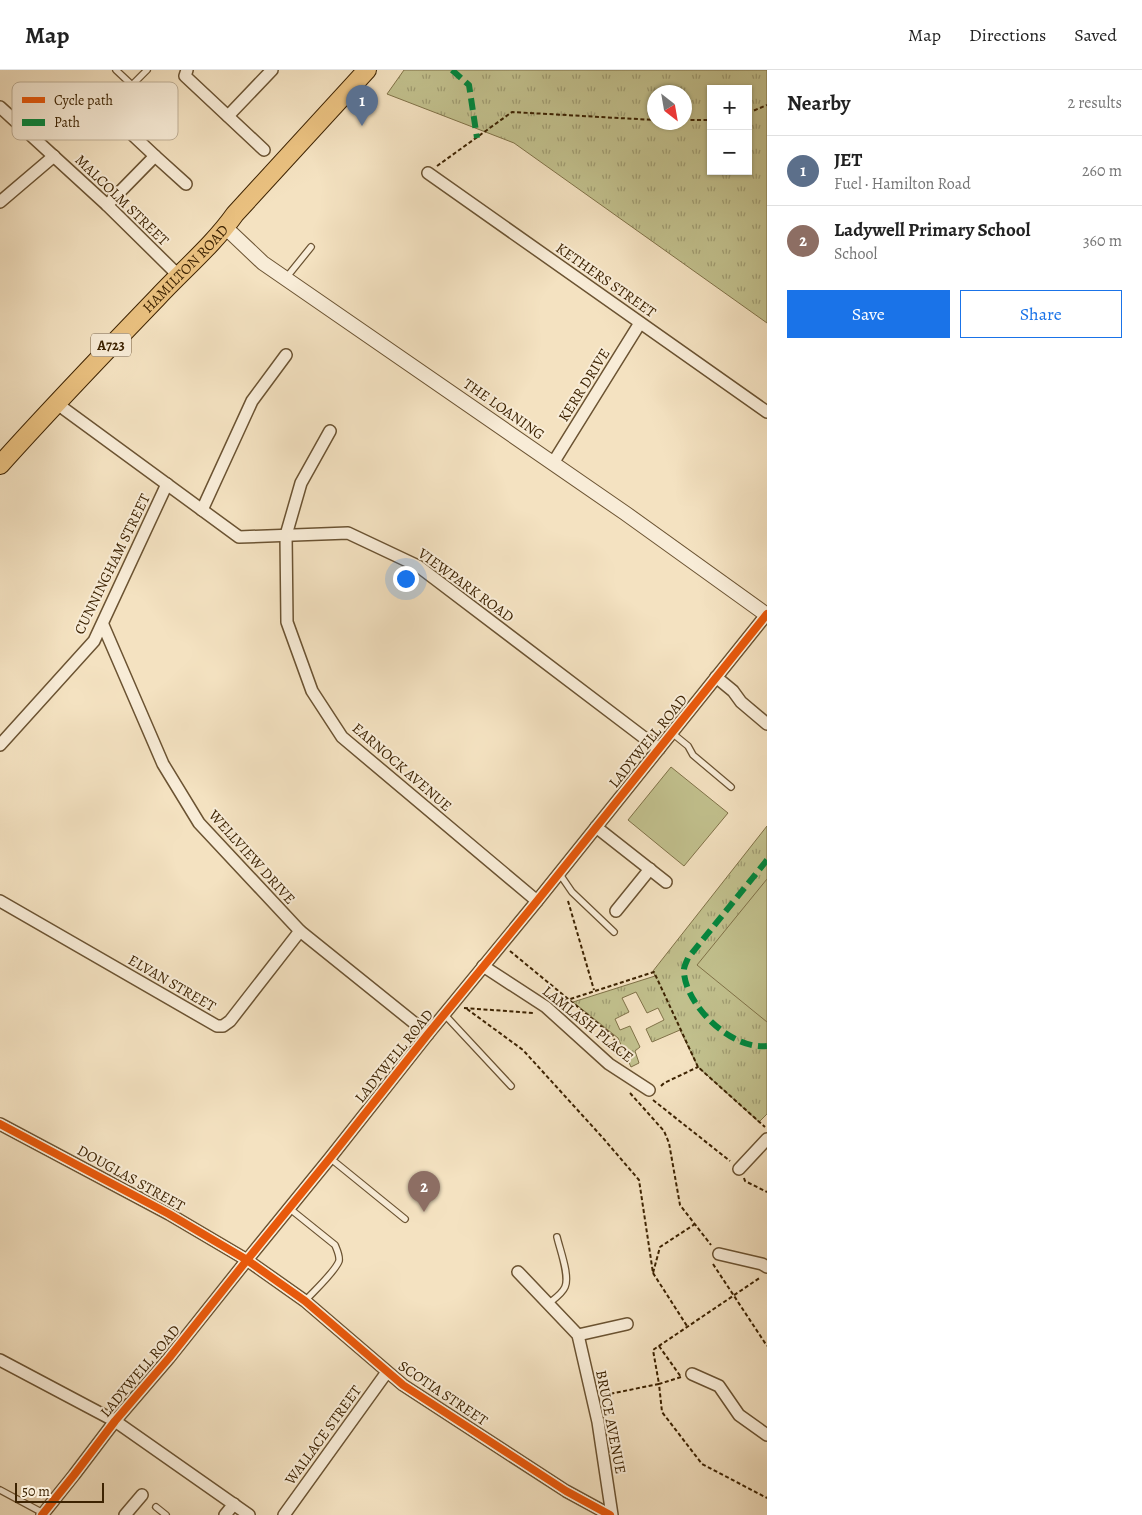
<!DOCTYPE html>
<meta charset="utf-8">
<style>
body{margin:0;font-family:Alegreya,serif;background:#f6f6f6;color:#222}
.controls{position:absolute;right:15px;top:15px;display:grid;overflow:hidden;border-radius:0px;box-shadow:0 1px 4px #0004}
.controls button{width:45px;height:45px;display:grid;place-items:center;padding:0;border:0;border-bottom:1px solid #e0e0e0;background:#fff;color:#222;font:25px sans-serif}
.compass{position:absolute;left:647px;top:15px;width:45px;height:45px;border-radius:50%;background:#fff;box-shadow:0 1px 4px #0004;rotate:149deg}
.scale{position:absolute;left:15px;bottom:12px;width:89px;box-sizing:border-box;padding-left:5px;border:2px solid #3d2302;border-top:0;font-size:14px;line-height:18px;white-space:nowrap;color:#3d2302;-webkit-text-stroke:4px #f8ecd7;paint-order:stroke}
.you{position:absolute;left:405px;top:508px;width:18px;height:18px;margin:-12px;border:4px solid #fff;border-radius:50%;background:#1a73e8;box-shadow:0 0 0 8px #1a73e833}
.badge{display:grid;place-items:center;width:32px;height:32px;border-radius:50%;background:#1a73e8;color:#fff;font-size:16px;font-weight:700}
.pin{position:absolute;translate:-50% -41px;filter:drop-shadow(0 1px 2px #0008)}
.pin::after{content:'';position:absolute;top:26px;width:18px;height:15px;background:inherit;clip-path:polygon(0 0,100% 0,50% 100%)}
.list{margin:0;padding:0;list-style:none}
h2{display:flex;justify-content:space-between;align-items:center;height:65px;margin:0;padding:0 20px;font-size:21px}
h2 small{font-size:16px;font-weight:400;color:#767676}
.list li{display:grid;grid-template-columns:32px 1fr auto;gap:15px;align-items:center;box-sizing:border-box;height:70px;padding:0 20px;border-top:1px solid #e0e0e0}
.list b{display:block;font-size:19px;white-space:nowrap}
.list p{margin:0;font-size:16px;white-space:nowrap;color:#767676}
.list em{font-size:16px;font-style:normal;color:#767676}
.actions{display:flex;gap:10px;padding:15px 20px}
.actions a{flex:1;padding:11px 0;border:1px solid #1a73e8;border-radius:0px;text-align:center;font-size:18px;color:#1a73e8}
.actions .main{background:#1a73e8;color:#fff}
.map{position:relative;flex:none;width:767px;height:1445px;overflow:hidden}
header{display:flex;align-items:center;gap:30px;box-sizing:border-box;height:70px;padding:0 25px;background:#fff;border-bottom:1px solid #e0e0e0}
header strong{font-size:24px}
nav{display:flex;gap:28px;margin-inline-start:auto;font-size:18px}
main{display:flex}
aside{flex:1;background:#fff}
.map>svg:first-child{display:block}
.park{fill:url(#park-tufts);stroke:#807248;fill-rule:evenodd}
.garden{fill:#c2c18e;stroke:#807248}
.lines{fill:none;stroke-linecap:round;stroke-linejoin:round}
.service-casing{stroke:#6b5332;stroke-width:8}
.minor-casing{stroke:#6b5332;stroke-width:14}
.tertiary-casing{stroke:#6b5332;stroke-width:16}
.primary-casing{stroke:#3d2302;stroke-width:20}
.path{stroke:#3d2302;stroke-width:2;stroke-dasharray:4 2.5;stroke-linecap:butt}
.service{stroke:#f8ecd7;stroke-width:5.5}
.minor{stroke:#f8ecd7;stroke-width:11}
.tertiary{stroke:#f8ecd7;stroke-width:14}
.primary{stroke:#eac180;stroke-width:18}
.quiet{stroke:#00873e;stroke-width:6;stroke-dasharray:12 6;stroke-linecap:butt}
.cycleway-casing{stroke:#f8ecd7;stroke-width:11}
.cycleway{stroke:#e8590c;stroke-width:8}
.labels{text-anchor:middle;stroke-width:4;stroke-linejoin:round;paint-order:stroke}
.shield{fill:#f8ecd7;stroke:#755f42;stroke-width:1}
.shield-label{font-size:14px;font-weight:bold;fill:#3d2302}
.street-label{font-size:15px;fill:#3d2302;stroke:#f8ecd7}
.key{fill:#f8ecd7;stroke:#c0b097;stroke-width:1}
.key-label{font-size:14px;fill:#3d2302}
</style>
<header>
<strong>Map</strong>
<nav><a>Map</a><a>Directions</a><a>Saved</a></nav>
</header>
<main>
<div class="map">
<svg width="767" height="1445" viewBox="0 0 767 1445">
<defs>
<pattern id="park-tufts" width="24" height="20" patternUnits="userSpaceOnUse" patternTransform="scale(1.25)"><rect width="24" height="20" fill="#c2c18e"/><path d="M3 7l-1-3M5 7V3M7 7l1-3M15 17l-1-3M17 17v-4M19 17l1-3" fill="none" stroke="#9f9c72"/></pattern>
</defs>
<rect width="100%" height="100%" fill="#f4e2c1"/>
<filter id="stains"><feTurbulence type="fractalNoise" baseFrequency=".004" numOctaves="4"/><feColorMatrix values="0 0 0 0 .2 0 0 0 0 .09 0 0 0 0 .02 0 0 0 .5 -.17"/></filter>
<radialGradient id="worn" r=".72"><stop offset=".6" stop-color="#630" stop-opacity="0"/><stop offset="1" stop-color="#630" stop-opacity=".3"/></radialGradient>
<!-- park -->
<g class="park">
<path d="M404 0H767V253L514 73 387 24ZM711 19H748V101H711ZM654 22H684V52H654Z"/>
<path d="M767 756V1044L759 1052 698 997 680 960 652 972 646 959 664 950 658 938 647 943 636 922 622 928 629 942 615 949 620 960 630 956 640 977 635 981 639 993 631 997 618 968 573 932 655 906 653 901Z"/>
</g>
<!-- garden -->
<g class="garden">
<path d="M671 697 728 743 684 796 628 750Z"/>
<path d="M767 809V952L697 895Z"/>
</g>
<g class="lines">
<!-- service casing -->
<g class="service-casing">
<g id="service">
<path d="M116 0 132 15 147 0"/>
<path d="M286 208 311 177"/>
<path d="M672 663 688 676 693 685 731 717"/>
<path d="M559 803 572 822 614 862"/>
<path d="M444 944 511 1016"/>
<path d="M330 1088 405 1149"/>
<path d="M289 1138 335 1175C337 1180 340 1186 339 1191 335 1202 313 1222 305 1231"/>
<path d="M548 1234C554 1229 562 1224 565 1217 570 1206 560 1180 557 1167"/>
<path d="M0 1420 43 1443"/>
<path d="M156 1437 166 1445"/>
</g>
</g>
<!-- minor casing -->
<g class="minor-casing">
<g id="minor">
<path d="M187 0 185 6 264 80"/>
<path d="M0 37 107 135 178 205"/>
<path d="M105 39 155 86 186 114"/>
<path d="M228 46 272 0"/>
<path d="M428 103 767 342"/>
<path d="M0 132 54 86"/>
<path d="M107 135 155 86"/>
<path d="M56 333 239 467 348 463 418 496 659 679"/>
<path d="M330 361 301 413 286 465 287 552 312 621 342 667 537 831"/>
<path d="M553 393 640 253"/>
<path d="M202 440 252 331 286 285"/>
<path d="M103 555 163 694 199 753 300 861 428 964"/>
<path d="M716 607 733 621 741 632 767 654"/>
<path d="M0 675 94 571 167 414"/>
<path d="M596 757 666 812"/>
<path d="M0 831 217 956H223L230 951 300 861"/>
<path d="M616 841 650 799"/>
<path d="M483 896 546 937 609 994 649 1020"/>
<path d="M0 1054 169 1144 247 1190 305 1231 403 1315 566 1421 610 1445"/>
<path d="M739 1099 767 1069"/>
<path d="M719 1184 762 1194 767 1197"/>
<path d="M518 1202 578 1265 598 1352 612 1445"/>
<path d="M578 1265 627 1254"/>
<path d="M0 1290 115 1351 249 1445"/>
<path d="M692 1304 719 1316 739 1345 767 1365"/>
<path d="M42 1445 74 1405 115 1351 169 1288 247 1190 330 1088 428 964 537 831 767 544"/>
<path d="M125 1445 142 1425"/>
<path d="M225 1445 234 1434"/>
<path d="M284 1445 387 1302"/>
</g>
</g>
<!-- tertiary casing -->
<g class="tertiary-casing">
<path id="tertiary" d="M226 158 263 193 625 443 767 545"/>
</g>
<!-- primary casing -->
<g class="primary-casing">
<g id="primary">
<path id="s1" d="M0 395C51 338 104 283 157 228 183 200 213 175 235 144L367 0"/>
</g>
</g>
<!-- path -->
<g class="path">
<path d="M748 43 767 35"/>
<path d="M684 50H711"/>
<path d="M437 96 512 42 654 50"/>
<path d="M568 831 594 920"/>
<path d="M510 881 613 966 622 989"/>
<path d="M558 933 654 902 698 997 765 1057"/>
<path d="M464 938 534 943"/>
<path d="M467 939 523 980 603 1068 639 1110 653 1203 660 1177 695 1154"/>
<path d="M661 1016 664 1013 698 997"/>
<path d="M630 1023 664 1061 669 1073 680 1135 711 1175"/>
<path d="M653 1030 730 1091"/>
<path d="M744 1108 745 1111 767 1122"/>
<path d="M713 1194 767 1276"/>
<path d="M653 1203 687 1256"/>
<path d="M659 1276 681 1307"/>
<path d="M681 1307 659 1314 662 1342 702 1394 767 1428"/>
<path d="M604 1325 659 1314 653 1280 761 1207"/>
</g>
<!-- service -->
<use href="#service" class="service"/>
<!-- minor -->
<use href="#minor" class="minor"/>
<!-- tertiary -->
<use href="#tertiary" class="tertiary"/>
<!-- primary -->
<use href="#primary" class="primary"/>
<!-- quiet -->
<g class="quiet">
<path d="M452 0 469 15 477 68"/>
<path d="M767 790 688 888C686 893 683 898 684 903 687 937 732 980 767 976"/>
</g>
<!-- cycleway casing -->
<g class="cycleway-casing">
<g id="cycleway">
<path d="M0 1054 169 1144 247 1190 305 1231 403 1315 566 1421 610 1445"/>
<path d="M42 1445 74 1405 115 1351 169 1288 247 1190 330 1088 428 964 537 831 767 544"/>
</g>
</g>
<!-- cycleway -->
<use href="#cycleway" class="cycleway"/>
</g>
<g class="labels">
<!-- shield labels -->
<rect class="shield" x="91" y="263.5" width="40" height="23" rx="4"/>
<g class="shield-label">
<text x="111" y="280">A723</text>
</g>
<!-- street labels -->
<g class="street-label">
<text transform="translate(122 130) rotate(44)" y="5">MALCOLM STREET</text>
<text dy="5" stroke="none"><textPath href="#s1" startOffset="270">HAMILTON ROAD</textPath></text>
<text transform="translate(606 210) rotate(35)" y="5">KETHERS STREET</text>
<text transform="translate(584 315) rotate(-58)" y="5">KERR DRIVE</text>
<text transform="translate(504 339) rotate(35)" y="5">THE LOANING</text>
<text transform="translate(112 494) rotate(-64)" y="5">CUNNINGHAM STREET</text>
<text transform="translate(466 515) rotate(36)" y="5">VIEWPARK ROAD</text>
<text transform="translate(648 671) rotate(-51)" y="5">LADYWELL ROAD</text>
<text transform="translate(402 697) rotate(41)" y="5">EARNOCK AVENUE</text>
<text transform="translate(252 787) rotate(48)" y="5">WELLVIEW DRIVE</text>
<text transform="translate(172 913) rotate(30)" y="5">ELVAN STREET</text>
<text transform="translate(588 954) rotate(39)" y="5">LAMLASH PLACE</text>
<text transform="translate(394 986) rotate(-51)" y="5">LADYWELL ROAD</text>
<text transform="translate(131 1108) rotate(29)" y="5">DOUGLAS STREET</text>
<text transform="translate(140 1301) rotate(-50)" y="5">LADYWELL ROAD</text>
<text transform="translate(443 1323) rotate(34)" y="5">SCOTIA STREET</text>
<text transform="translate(611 1352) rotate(79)" y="5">BRUCE AVENUE</text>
<text transform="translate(323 1365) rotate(-54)" y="5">WALLACE STREET</text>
</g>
</g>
<!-- legend -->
<rect x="12" y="12" width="166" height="58" rx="8" class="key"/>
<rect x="22" y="27" width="23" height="6" fill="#e8590c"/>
<rect x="22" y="49" width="23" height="7" fill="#00873e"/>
<g class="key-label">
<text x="54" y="35">Cycle path</text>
<text x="54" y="57">Path</text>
</g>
<rect width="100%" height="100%" filter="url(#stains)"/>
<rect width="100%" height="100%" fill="url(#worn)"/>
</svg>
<div class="controls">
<button>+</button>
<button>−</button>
</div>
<svg class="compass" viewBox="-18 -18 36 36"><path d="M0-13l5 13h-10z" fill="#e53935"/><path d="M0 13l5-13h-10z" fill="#767676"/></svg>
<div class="scale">50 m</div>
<div class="you"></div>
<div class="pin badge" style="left:362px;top:56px;background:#5c6f8a">1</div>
<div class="pin badge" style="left:424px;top:1142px;background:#8d6e63">2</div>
</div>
<aside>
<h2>Nearby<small>2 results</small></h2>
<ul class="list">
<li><span class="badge" style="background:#5c6f8a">1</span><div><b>JET</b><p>Fuel · Hamilton Road</p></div><em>260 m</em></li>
<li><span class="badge" style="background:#8d6e63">2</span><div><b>Ladywell Primary School</b><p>School</p></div><em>360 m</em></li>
</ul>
<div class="actions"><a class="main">Save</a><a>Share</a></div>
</aside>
</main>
